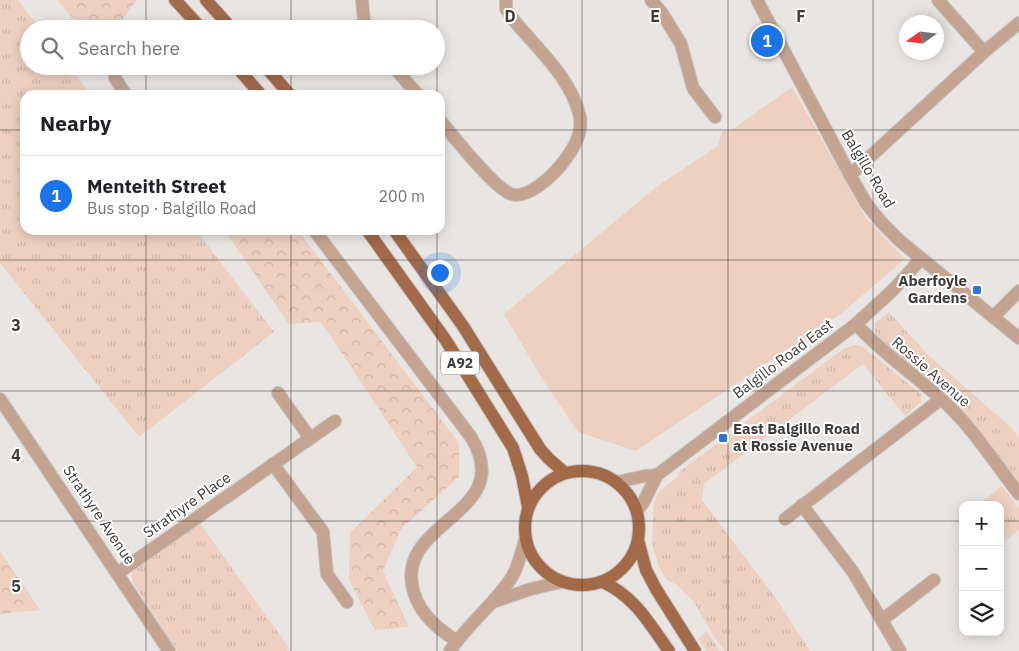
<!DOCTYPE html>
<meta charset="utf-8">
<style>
body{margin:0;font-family:"IBM Plex Sans",sans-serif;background:#f2f2f2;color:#202124}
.controls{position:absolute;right:15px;bottom:15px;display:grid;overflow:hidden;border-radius:10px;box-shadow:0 2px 12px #0003}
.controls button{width:45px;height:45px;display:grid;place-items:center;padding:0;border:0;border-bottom:1px solid #e0e0e0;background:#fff;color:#202124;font:25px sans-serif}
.compass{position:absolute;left:899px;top:15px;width:45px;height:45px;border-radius:50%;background:#fff;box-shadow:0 2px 12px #0003;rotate:256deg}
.you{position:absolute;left:439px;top:272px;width:18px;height:18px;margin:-12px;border:4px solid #fff;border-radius:50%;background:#1a73e8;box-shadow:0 0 0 8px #1a73e833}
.badge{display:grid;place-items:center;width:32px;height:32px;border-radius:50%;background:#1a73e8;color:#fff;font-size:16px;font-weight:700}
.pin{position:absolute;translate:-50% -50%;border:2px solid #fff;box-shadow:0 1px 5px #0006}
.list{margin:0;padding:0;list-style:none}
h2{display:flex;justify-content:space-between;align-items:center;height:65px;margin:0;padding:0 20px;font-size:21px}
h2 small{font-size:16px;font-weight:400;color:#757577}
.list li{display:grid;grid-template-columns:32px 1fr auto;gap:15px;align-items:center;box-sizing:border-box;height:80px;padding:0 20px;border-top:1px solid #e0e0e0}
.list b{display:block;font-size:19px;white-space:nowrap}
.list p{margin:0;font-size:16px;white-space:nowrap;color:#757577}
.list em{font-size:16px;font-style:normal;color:#757577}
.icon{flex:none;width:28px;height:28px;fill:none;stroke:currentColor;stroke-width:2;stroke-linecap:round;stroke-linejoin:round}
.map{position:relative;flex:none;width:1019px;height:651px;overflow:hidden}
.search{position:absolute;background:#fff;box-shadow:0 2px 12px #0003;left:20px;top:20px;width:425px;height:55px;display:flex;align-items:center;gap:12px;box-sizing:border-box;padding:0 18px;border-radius:28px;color:#757577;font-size:19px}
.panel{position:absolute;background:#fff;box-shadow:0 2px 12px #0003;left:20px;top:90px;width:425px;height:145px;border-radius:15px}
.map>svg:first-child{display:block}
.grass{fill:url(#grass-tufts)}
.forest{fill:url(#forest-crowns)}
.park{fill:#edd0c0}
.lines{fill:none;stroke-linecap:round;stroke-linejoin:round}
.minor-casing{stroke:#c6c3c1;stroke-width:14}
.tertiary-casing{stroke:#c6c3c1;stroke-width:14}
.primary-casing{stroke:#c6c3c1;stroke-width:14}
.minor{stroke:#c4a391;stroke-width:12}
.tertiary{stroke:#c4a391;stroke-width:12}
.primary{stroke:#a36a49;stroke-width:12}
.grid{fill:none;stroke:#3d3c3b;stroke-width:1;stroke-opacity:0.55}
.poi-dot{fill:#2d75e2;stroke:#fff;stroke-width:2}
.labels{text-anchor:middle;stroke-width:4;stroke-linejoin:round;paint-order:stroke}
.shield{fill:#fff;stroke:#777676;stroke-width:1}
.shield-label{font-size:14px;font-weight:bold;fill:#3d3c3b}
.street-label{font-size:15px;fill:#3d3c3b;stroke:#fff}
.poi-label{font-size:15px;font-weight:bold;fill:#3d3c3b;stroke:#fff;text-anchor:end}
.grid-label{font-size:16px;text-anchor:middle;font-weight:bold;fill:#3d3c3b;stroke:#fff;stroke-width:4;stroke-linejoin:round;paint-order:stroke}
</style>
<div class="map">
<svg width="1019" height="651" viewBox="0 0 1019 651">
<defs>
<pattern id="grass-tufts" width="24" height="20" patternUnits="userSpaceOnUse" patternTransform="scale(1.25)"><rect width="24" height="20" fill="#edd0c0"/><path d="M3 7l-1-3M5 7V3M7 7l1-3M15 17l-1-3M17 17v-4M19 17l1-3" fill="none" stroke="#ccb4a6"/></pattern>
<pattern id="forest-crowns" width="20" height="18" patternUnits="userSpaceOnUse" patternTransform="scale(1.25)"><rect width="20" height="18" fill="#edd0c0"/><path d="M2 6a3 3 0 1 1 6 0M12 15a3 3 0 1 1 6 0" fill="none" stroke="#ccb4a6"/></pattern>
</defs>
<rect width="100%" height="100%" fill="#e8e5e2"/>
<!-- grass -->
<g class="grass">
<path d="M0 0H18L40 29H29V66H69L91 95H25V230H196L274 332 139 437 0 263Z"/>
<path d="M889 312 927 354 1013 429 1019 438V484L959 407 931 382 879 340 875 331V323Z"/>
<path d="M854 345 863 347 921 394V402L905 416 863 364 704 484 702 500 777 600 810 651H725L713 635 694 602 677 585 666 579 659 567 652 543 654 504 658 493 679 475 678 473 843 349Z"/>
<path d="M1002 486 1019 509V530L1000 545V505H978Z"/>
<path d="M199 522 290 649 286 651H177L132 581V572Z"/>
<path d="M707 632 720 651H706L698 638Z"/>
</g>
<!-- forest -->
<g class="forest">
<path d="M57 0H137L115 29H82Z"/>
<path d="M224 230H287L300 233 459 443V477L401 529 383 571 409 627 375 630 349 580 350 533 417 467 321 322 289 324Z"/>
<path d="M0 551 40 610 0 614Z"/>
</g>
<!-- park -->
<path class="park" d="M792 87 866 218 905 259 843 312 636 451 578 432 543 380 504 314 655 188 718 146 722 131 733 129Z"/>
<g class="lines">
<!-- minor casing -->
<g class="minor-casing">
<g id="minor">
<path d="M362 0 364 21 369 29"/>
<path d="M651 0 662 13 681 44 693 88 715 117"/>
<path d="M938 0 984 52"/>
<path d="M147 29 148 28"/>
<path d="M115 66V78L126 95"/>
<path d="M393 66 418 95"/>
<path d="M440 120C454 137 493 187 511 194 527 200 552 176 561 165 572 151 583 135 580 117 571 77 537 49 512 18L506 9V0"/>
<path d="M850 175 984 52 1019 23"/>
<path d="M314 230 471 437C519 516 391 520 414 593 421 615 438 629 457 641"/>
<path d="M993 317 1019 291"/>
<path d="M856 324C881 352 912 373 940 398 971 425 994 462 1019 494"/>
<path d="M278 393 310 438"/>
<path d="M0 399 169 651"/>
<path d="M273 464 323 532 327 574 347 602"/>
<path d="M617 482 645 476 657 475"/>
<path d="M802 505 853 572 900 651"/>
<path d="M637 511 643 503 657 475 856 324 893 290 921 259"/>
<path d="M785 519 941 399"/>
<path d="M118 573 335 421"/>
<path d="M493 602 531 589 561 582"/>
<path d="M882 620 934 580"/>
<path d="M450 651C468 624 492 606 510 580 518 569 521 553 525 540"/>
</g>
</g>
<!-- tertiary casing -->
<g class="tertiary-casing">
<path id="tertiary" d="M757 0 850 175 866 203 881 222 900 241 1019 338"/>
</g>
<!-- primary casing -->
<g class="primary-casing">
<g id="primary">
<path d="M175 0 202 29"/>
<path d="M206 0 232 29"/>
<path d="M236 66 261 95"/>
<path d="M265 66 290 95"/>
<path d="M367 230 445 339 513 448 522 476 528 507"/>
<path d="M394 230 463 326 540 449 548 458 565 473"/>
<circle cx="582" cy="528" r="57"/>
<path d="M638 540 646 570 656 589 695 651"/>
<path d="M603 582C635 597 649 623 669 651"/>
</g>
</g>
<!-- minor -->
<use href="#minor" class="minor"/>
<!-- tertiary -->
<use href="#tertiary" class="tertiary"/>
<!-- primary -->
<use href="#primary" class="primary"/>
</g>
<!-- grid -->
<path class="grid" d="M146 0V29M291 0V29M437 0V95M582 0V651M728 0V651M873 0V651M146 66V95M291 66V95M0 130H25M440 130H1019M146 230V651M291 230V651M437 230V651M0 260H1019M0 391H1019M0 521H963M1000 521H1019"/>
<!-- markers -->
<g class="poi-dot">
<rect x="972" y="285" width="10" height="10" rx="2.5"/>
<rect x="718" y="433" width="10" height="10" rx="2.5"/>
</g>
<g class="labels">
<!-- shield labels -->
<rect class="shield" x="441" y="351.5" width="38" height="23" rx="4"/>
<g class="shield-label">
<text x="460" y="368">A92</text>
</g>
<!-- street labels -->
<g class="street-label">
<text transform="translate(868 169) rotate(59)" y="5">Balgillo Road</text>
<text transform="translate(783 359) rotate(-37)" y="5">Balgillo Road East</text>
<text transform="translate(931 372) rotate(41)" y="5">Rossie Avenue</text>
<text transform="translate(187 505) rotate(-35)" y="5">Strathyre Place</text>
<text transform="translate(99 515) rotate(56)" y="5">Strathyre Avenue</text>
</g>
<!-- poi labels -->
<g class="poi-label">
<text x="967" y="286">Aberfoyle<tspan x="967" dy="17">Gardens</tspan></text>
<text x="733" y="434" text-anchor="start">East Balgillo Road<tspan x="733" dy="17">at Rossie Avenue</tspan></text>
</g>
</g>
<g class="grid-label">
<text x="510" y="22">D</text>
<text x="655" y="22">E</text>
<text x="801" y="22">F</text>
<text x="16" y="331">3</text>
<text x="16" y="461">4</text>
<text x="16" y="592">5</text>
</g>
</svg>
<div class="controls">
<button>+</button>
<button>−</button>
<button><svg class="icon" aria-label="layers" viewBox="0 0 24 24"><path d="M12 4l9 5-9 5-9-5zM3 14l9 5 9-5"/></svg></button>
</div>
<svg class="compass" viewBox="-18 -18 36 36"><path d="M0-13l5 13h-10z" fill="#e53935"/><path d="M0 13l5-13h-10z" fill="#757577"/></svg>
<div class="you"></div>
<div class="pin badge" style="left:767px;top:41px">1</div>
<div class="search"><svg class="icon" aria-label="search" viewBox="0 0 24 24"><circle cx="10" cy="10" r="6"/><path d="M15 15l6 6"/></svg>Search here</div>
<section class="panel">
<h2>Nearby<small></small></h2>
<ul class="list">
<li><span class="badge">1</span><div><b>Menteith Street</b><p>Bus stop · Balgillo Road</p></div><em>200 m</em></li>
</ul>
</section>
</div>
